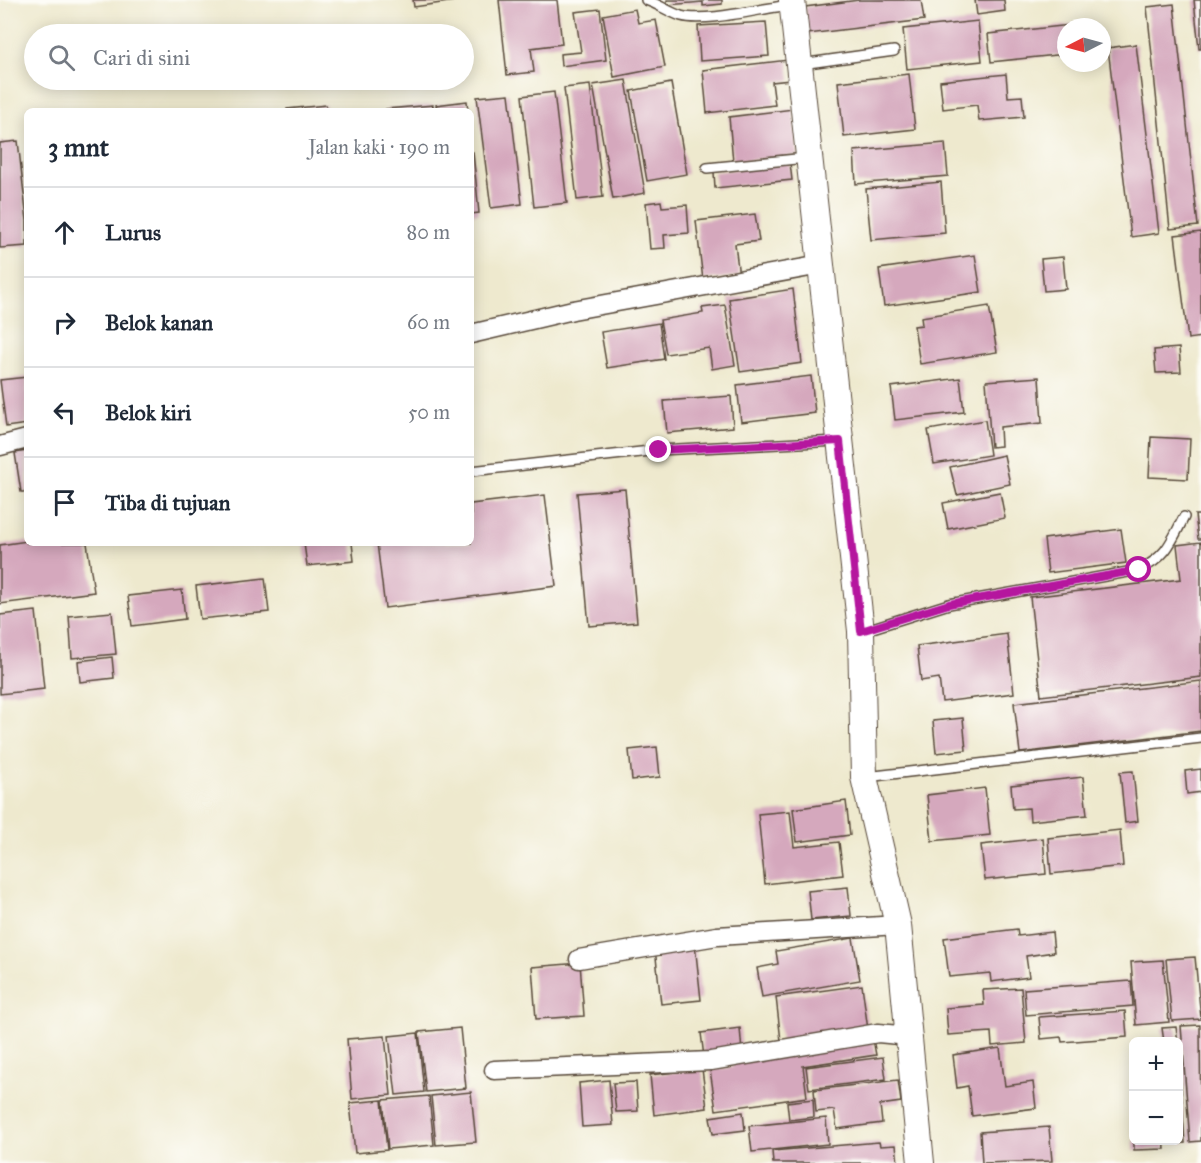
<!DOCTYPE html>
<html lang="id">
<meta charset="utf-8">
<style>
body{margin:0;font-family:"IM FELL Great Primer",serif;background:#f2f2f3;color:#1f2937}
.controls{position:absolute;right:18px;bottom:18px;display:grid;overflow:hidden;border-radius:9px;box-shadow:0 3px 15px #0003}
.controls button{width:54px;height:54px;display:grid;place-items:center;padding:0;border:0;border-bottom:2px solid #e0e1e3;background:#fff;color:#1f2937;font:30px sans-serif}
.compass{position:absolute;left:1057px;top:18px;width:54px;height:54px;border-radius:50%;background:#fff;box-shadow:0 3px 15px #0003;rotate:264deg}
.stop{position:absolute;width:18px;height:18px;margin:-14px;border:4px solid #b5179e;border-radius:50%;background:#fff}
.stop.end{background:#b5179e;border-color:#fff;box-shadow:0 2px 6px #0008}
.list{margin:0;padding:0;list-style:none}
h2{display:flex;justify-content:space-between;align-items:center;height:78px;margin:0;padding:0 24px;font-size:26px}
h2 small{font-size:20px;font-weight:400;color:#747a83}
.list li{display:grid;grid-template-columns:39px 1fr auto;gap:18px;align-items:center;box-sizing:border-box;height:90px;padding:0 24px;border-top:2px solid #e0e1e3}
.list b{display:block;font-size:22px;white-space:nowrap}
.list em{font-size:20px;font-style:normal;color:#747a83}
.icon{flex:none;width:33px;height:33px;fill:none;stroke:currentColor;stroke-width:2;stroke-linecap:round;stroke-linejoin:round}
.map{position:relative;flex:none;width:1201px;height:1163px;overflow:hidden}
.search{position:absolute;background:#fff;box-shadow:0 3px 15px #0003;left:24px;top:24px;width:450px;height:66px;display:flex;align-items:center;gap:15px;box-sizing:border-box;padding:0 21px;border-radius:33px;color:#747a83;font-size:22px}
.panel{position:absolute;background:#fff;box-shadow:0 3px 15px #0003;left:24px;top:108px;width:450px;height:438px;border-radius:9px}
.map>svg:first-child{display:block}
.building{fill:#d5a8bd}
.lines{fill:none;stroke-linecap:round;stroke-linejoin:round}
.lane-casing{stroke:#564738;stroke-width:12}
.street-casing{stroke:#564738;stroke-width:21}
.secondary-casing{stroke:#564738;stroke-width:28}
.lane{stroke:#fff;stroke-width:9}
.street{stroke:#fff;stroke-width:18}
.secondary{stroke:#fff;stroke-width:26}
.route{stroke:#b5179e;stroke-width:8}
</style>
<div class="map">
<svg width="1201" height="1163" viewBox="0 0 1201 1163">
<rect width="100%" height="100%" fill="#fdfcf7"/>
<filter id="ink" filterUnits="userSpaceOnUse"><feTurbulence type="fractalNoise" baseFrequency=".0167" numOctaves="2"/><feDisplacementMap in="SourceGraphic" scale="12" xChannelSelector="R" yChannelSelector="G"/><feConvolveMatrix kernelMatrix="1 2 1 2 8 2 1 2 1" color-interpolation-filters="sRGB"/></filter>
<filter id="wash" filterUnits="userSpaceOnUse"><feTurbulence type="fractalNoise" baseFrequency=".008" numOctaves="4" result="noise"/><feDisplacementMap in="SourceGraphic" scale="24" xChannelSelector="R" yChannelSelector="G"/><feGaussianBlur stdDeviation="1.35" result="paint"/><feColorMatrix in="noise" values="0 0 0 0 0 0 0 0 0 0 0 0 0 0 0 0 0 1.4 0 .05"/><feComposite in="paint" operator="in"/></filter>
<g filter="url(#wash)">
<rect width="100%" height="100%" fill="#eee9ce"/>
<g id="blocks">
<!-- building -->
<g class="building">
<path d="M413 0H455V1L414 7Z"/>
<path d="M499 0H557L562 44 531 48 534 72 507 75Z"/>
<path d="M667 0H722V4L703 6V2L667 5Z"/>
<path d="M859 0H921L924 20 808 34 805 7Z"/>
<path d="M975 0H1004L1005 11 977 15Z"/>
<path d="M1194 0H1201V49H1199Z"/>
<path d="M1174 4 1198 226 1170 229 1147 7Z"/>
<path d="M600 9 606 60 561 66 560 54 581 52 575 12Z"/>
<path d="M635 9 638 23 656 20 665 67 614 77 603 15Z"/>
<path d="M978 21 982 61 907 69 903 29Z"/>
<path d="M766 22 769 56 700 61 698 26Z"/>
<path d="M1089 23 1090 27H1066V54L991 62 988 34Z"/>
<path d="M1136 44 1159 233 1131 237 1108 48Z"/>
<path d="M788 60 790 80 772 82 775 105 707 113 703 70Z"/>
<path d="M909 74 915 129 844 137 838 82Z"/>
<path d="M1006 74 1008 97 1022 96 1024 117 979 121 977 105 943 109 940 81Z"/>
<path d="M626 80 645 193 613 199 593 85Z"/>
<path d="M671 83 687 174 647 181 631 91Z"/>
<path d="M590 85 603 197 577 200 564 88Z"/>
<path d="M554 92 567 203 534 207 522 96Z"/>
<path d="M509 94 522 204 491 208 477 97Z"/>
<path d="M467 101 468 111H437L436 105Z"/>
<path d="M326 105V111H287V109Z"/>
<path d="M433 105V111H387L386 109Z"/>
<path d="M793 109 798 155 733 162 729 117Z"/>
<path d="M18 141 27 221V246L0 248V143Z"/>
<path d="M945 143 948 176 856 184 854 151Z"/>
<path d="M471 152H473L479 213 471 214Z"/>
<path d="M790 163 792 180 715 188 714 172Z"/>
<path d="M941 182 945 233 871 240 866 189Z"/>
<path d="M661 201 662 207 687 205 689 233 664 235 665 248 650 249 646 203Z"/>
<path d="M755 214 759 241 735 244 739 276 703 280 696 221Z"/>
<path d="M1201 232V337L1188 339 1175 235Z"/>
<path d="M975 255 981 292 884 306 879 269Z"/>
<path d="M1063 257 1066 289 1044 291 1041 259Z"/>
<path d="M793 289 802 363 740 372 729 299Z"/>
<path d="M725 305 735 365 712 369 709 348 666 354 660 320 703 313 702 308Z"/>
<path d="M989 306 997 352 920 364 914 326 922 325 921 317Z"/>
<path d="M659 323 664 359 607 368 601 332Z"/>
<path d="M1179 348 1181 372 1156 373 1154 350Z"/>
<path d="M811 376 815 413 741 422 737 385Z"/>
<path d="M27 377V424L6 427 0 380Z"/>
<path d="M1039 377 1042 423 1000 427 1001 446 991 447 986 381Z"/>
<path d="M960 378 964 412 895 420 891 387Z"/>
<path d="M731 396 733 427 667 433 664 401Z"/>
<path d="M985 420 990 455 934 464 928 430Z"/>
<path d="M1151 437 1190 439 1188 479 1149 477Z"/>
<path d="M27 451V492H21L15 453Z"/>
<path d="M1004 455 1010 484 957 495 950 467Z"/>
<path d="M625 489 637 622 589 626 577 493Z"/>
<path d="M1000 492 1005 518 948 529 943 503Z"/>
<path d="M545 495 556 586 385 608 377 543H471V504Z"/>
<path d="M1195 515H1201V539H1198Z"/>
<path d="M1121 529 1126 563 1048 573 1044 539Z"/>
<path d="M27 541V543H87L94 592 0 604V545Z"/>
<path d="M1201 542V677L1041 696 1030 597 1181 579 1177 545Z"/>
<path d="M304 543H352L354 561 307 566Z"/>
<path d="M265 578 269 612 200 619 196 586Z"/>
<path d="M182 590 185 619 132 626 128 596Z"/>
<path d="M36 611 44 689 0 694V615Z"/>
<path d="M112 612 116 654 72 658 69 616Z"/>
<path d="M1007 634 1014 693 942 702 939 678 921 681 917 646Z"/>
<path d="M112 657 114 678 80 682 78 661Z"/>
<path d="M1201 681V731L1020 753 1014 703Z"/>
<path d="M963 718 966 750 936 753 933 721Z"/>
<path d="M657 747 660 777 632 780 629 750Z"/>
<path d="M1201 769V792L1187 794 1185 771Z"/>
<path d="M1133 771 1138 821 1125 823 1120 772Z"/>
<path d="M1083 777 1087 815 1030 821 1029 808 1013 809 1011 785Z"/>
<path d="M985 788 990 835 932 841 927 795Z"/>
<path d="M846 801 850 835 797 842 793 809Z"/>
<path d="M790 811 794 847 839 842 843 875 765 884 758 814Z"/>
<path d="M1120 830 1123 866 1051 874 1048 838Z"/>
<path d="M1043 838 1046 874 985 880 981 845Z"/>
<path d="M848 887 851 916 811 920 808 891Z"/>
<path d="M1017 929 1018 936 1052 932 1054 952 1026 956 1029 977 991 982 990 973 949 977 944 938Z"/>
<path d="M853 938 860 980 762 997 757 968 778 964 776 951Z"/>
<path d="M695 944 701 1000 661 1004 655 948Z"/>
<path d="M1195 957 1201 1019 1172 1021 1166 959Z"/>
<path d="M1163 960 1169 1022 1136 1025 1131 962Z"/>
<path d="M580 963 584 1016 536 1019 532 967Z"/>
<path d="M1131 981 1133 1006 1026 1015 1024 989Z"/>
<path d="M862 985 868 1030 781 1041 776 997Z"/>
<path d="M1021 988 1026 1043 992 1046 991 1032 948 1035 946 1008 984 1005 983 990Z"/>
<path d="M1125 1011 1127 1037 1062 1042 1061 1037 1041 1039 1039 1017Z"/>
<path d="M1200 1025 1201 1141 1190 1142 1181 1026Z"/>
<path d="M1176 1027 1178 1042H1164L1162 1028Z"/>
<path d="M460 1028 466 1088 426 1092 419 1032Z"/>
<path d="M740 1028 742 1052 704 1057 701 1033Z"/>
<path d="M418 1033 424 1092 396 1095 389 1036Z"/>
<path d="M385 1036 391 1095 352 1099 347 1039Z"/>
<path d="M873 1039 876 1055 803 1066 807 1097 716 1110 710 1070 733 1067 732 1061Z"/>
<path d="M1000 1048 1005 1086 1033 1082 1036 1108 972 1116 968 1086 957 1088 953 1055Z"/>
<path d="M883 1057 886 1079 809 1089 806 1067Z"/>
<path d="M702 1069 707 1108 654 1115 650 1075Z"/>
<path d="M1178 1077H1180L1185 1143 1171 1144V1140H1178Z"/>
<path d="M609 1080 613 1125 582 1127 579 1083Z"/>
<path d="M898 1080 901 1102 880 1105 882 1123 837 1129 834 1110 816 1112 814 1090Z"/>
<path d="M636 1082 638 1111 616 1112 613 1083Z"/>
<path d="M471 1092 476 1142 436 1145 431 1096Z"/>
<path d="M429 1096 434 1145 388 1149 383 1100Z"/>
<path d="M813 1099 814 1117 789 1120 787 1102Z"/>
<path d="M382 1100 387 1150 355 1153 350 1103Z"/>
<path d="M743 1112 745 1130 713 1134 710 1117Z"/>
<path d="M826 1118 828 1144 752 1152 749 1126Z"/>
<path d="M1049 1127 1052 1161 982 1163 980 1132Z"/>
<path d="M1134 1140H1164L1165 1149 1134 1150Z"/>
<path d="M879 1142 880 1146 896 1145 898 1163H773L772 1151Z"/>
</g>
</g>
</g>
<g filter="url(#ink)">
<use href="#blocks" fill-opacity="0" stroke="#564738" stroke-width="1.5"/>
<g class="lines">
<!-- lane casing -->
<g class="lane-casing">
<g id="lane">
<path d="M646 0C658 4 669 12 681 16 706 23 762 8 790 5"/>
<path d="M801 64 894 51"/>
<path d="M707 168 806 158"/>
<path d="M471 471 659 450 838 441"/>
<path d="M863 631 949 604 1139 570C1166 557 1171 543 1184 517"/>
<path d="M866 777 1201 738"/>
</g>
</g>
<!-- street casing -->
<g class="street-casing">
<g id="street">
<path d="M471 334 573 310 821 265"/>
<path d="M0 446 27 439"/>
<path d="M579 959 717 936 898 925"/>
<path d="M494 1070 711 1061 878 1033 909 1036"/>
</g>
</g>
<!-- secondary casing -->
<g class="secondary-casing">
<path id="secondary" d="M792 0 861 631 864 777 898 925 921 1163"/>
</g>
<!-- lane -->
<use href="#lane" class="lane"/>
<!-- street -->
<use href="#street" class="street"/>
<!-- secondary -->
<use href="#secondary" class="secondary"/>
</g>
</g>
<g class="lines" filter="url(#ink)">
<!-- route -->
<path class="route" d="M659 450 840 441 861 631 949 604 1139 570"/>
</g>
</svg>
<div class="controls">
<button>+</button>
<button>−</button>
</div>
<svg class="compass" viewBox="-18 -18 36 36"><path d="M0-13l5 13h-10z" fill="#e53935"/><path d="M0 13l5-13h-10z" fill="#747a83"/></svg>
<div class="stop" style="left:1139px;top:570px"></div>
<div class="stop end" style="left:659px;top:450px"></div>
<div class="search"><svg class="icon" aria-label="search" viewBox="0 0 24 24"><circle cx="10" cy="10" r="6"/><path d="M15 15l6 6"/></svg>Cari di sini</div>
<section class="panel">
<h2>3 mnt<small>Jalan kaki · 190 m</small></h2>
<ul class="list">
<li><svg class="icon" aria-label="ahead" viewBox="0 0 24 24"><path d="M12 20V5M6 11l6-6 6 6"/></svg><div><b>Lurus</b></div><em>80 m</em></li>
<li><svg class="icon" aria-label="right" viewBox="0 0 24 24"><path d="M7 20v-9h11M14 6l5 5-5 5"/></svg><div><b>Belok kanan</b></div><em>60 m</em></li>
<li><svg class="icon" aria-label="left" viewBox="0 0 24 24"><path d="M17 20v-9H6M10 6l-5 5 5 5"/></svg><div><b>Belok kiri</b></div><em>50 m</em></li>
<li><svg class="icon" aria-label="arrive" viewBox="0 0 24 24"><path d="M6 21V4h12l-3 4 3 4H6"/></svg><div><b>Tiba di tujuan</b></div></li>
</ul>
</section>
</div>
